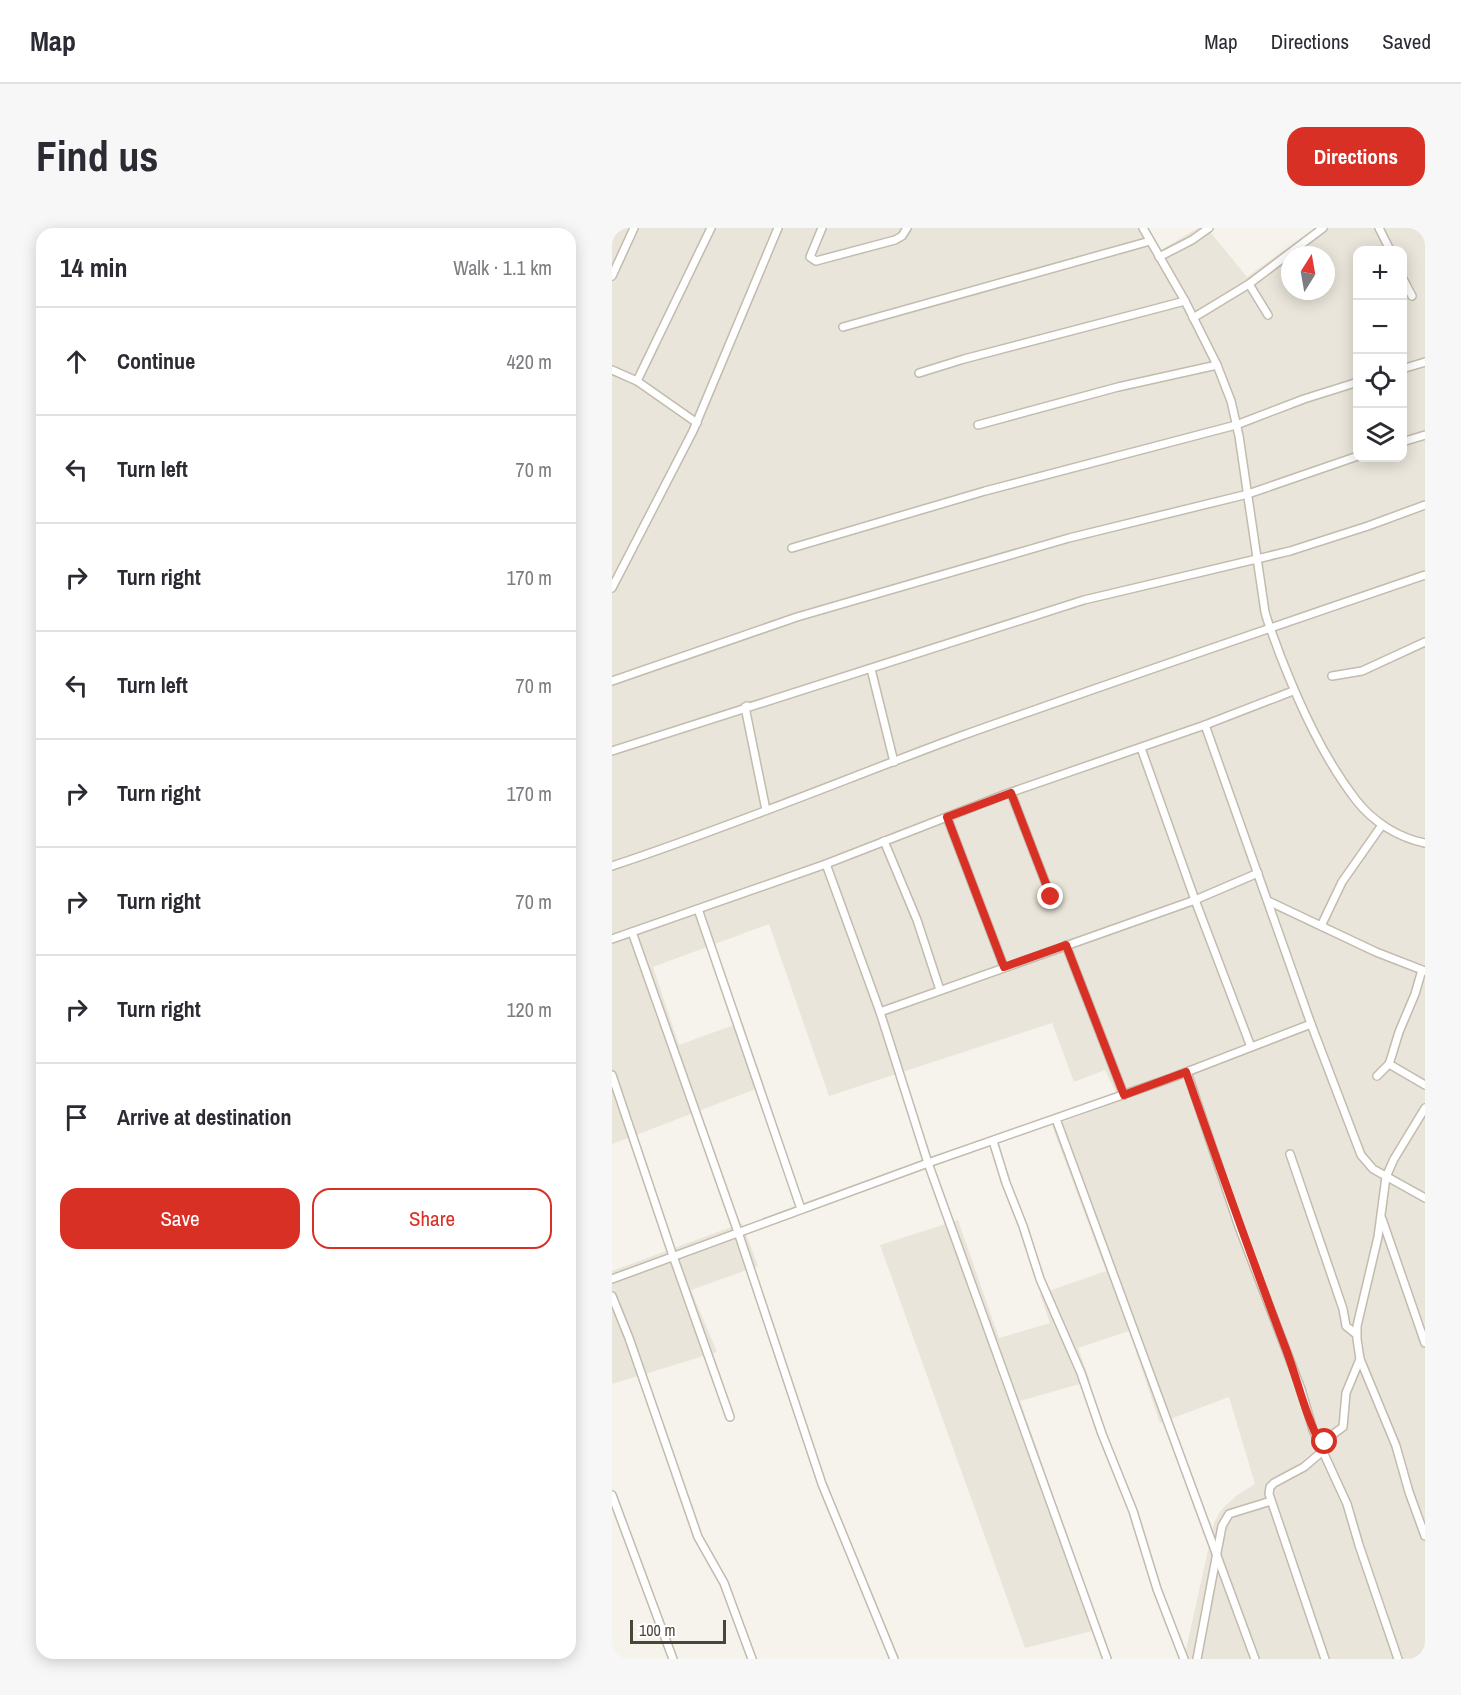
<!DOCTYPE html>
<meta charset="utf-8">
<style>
body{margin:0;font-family:"Archivo Narrow",sans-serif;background:#f7f7f7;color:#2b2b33}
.controls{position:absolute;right:18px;top:18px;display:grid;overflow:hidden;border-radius:12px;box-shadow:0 3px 15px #0003}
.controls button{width:54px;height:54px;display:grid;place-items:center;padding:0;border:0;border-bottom:2px solid #e1e1e2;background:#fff;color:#2b2b33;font:30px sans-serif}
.compass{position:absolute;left:669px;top:18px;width:54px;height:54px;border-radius:50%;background:#fff;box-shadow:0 3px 15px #0003;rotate:11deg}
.scale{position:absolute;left:18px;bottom:15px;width:96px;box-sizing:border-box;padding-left:6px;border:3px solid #4b4439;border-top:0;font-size:16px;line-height:21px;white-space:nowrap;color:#4b4439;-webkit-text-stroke:4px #fff;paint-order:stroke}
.stop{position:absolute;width:18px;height:18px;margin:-14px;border:4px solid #d93025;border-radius:50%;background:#fff}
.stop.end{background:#d93025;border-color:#fff;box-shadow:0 2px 6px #0008}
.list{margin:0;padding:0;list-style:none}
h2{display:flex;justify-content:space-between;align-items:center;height:78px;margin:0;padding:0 24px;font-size:26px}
h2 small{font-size:20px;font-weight:400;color:#7c7c81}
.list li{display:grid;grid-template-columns:39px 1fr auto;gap:18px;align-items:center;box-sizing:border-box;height:108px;padding:0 24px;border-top:2px solid #e1e1e2}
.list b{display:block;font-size:22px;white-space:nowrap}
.list em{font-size:20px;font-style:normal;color:#7c7c81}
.actions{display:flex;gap:12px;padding:18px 24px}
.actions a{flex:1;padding:14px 0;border:2px solid #d93025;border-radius:18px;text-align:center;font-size:21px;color:#d93025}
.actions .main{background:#d93025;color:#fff}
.icon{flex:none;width:33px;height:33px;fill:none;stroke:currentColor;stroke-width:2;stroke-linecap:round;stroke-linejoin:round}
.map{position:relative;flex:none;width:813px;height:1431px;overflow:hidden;border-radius:18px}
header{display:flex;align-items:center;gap:36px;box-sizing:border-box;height:84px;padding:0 30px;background:#fff;border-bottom:2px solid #e1e1e2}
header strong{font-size:28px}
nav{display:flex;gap:33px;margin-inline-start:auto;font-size:21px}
.intro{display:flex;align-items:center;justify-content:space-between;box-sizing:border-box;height:144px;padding:0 36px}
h1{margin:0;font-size:42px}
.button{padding:15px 27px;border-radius:18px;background:#d93025;color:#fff;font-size:21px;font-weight:700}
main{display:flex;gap:36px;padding:0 36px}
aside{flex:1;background:#fff;border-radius:18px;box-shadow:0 3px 15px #0003}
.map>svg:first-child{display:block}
.residential{fill:#eae5da;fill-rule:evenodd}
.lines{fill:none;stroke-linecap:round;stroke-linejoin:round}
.minor-casing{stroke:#c2bbae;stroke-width:10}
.minor{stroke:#fff;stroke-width:7}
.route{stroke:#d93025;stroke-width:8}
</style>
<header>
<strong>Map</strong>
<nav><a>Map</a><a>Directions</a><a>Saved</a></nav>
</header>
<div class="intro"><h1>Find us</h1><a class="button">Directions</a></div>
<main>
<aside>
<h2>14 min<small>Walk · 1.1 km</small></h2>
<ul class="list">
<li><svg class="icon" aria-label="ahead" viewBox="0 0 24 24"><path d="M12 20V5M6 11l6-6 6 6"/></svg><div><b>Continue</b></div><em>420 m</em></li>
<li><svg class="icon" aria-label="left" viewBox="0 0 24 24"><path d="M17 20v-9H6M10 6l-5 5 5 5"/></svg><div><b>Turn left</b></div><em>70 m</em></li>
<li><svg class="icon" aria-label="right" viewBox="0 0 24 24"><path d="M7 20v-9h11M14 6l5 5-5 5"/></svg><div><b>Turn right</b></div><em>170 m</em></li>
<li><svg class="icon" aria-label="left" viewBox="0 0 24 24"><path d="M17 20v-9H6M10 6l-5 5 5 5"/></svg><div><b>Turn left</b></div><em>70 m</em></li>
<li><svg class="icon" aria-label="right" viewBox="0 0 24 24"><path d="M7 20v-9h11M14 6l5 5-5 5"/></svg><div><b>Turn right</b></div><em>170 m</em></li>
<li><svg class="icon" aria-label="right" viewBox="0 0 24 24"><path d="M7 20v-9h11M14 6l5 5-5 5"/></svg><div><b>Turn right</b></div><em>70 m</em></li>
<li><svg class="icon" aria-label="right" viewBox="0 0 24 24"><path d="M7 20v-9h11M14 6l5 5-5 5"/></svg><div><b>Turn right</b></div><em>120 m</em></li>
<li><svg class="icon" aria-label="arrive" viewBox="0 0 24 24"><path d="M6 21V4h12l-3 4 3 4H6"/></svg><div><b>Arrive at destination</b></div></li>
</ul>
<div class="actions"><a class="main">Save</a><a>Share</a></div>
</aside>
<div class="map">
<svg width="813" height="1431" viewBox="0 0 813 1431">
<rect width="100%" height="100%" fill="#f6f3ec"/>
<!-- residential -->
<g class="residential">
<path d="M0 0H536L549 22 586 0H595L635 49 703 0H813V1431H572L602 1295 609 1282 625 1267 643 1256 617 1169 548 1195 517 1103 466 1120 478 1153 408 1173 488 1401 413 1420 268 1017 346 992 387 1110 438 1095 428 1066 494 1043 440 898 508 873 493 842 462 854 440 795 217 868 157 696 41 739 67 817 130 794 152 858 0 916ZM746 22H790V230H746ZM678 27H714V63H678Z"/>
<path d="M130 995 146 1038 79 1062 105 1124 0 1156V1043Z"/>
</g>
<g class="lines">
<!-- minor casing -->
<g class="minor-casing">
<g id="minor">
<path d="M210 0 198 29 204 33 283 12 290 8 295 0"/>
<path d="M531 0 573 73 605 137 619 173 627 208 653 384C657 399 663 412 668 427 688 478 711 529 744 572 761 594 787 610 813 615"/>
<path d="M767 0 778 22"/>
<path d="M547 29 580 12 597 0"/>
<path d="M0 48 22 0"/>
<path d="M790 49 800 68"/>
<path d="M637 56 656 87"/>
<path d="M581 90 637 56 711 0"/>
<path d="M231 99 538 13"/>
<path d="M790 141 813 134"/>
<path d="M0 142 25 153"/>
<path d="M307 145 352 131 573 73"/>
<path d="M85 195 25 153 99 0"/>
<path d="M366 197 506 159 605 137"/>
<path d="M790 214 813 207"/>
<path d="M180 320 373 263 624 197 692 171 746 154"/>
<path d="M0 360 81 203 166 0"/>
<path d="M259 441 282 534"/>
<path d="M720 448 750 443 813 414"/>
<path d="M0 453 185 389 457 310 636 266 746 228"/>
<path d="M135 478 133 479 154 582"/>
<path d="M529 520 583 672 639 819"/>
<path d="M0 523 472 372 678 323 756 298 813 277"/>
<path d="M399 565 439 669"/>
<path d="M335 589 392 739"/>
<path d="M272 613 305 692 328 762"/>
<path d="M214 636 394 566 593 497"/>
<path d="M0 638C118 599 233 551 349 508 503 453 658 400 813 347"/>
<path d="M656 673 764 724 813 743"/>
<path d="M86 681 189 981"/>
<path d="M709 698 730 654 770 597"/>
<path d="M20 704 126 1004 210 1256 282 1431"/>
<path d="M0 711 214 636 268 784"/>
<path d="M454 717 512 867"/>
<path d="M699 796 749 927 761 941 813 970"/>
<path d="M777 836 813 857"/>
<path d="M575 844 627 999 689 1161 701 1202 735 1276 747 1317 786 1431"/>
<path d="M0 847 61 1028 118 1189"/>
<path d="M765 848 777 836 780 827 787 804 803 766 810 742"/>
<path d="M444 891 643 1431"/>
<path d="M381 913 394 955 411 998 428 1051 469 1145 490 1206 521 1283 545 1361 572 1431"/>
<path d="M678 926 731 1081 734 1098 744 1106"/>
<path d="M770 991 813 1115"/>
<path d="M0 1051 316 935 559 850 699 796 593 497 681 463"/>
<path d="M0 1068 17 1110 86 1309 112 1355 140 1431"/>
<path d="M748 1131 784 1218 797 1264 813 1308"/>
<path d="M710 1219 716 1210 731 1199 734 1165 748 1131 745 1111V1098L766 1009 774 949 782 931 813 880"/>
<path d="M712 1222 692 1239 662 1255 658 1259 657 1266 713 1431"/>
<path d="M0 1267 61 1431"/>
<path d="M495 1431 316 935 268 784 583 672 646 645"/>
<path d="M585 1431 610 1298 617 1286 659 1273"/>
</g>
</g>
<!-- minor -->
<use href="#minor" class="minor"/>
</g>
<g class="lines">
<!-- route -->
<path class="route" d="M439 669 399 565 335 589 392 739 454 717 512 867 574 844C606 935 638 1026 672 1116 685 1149 693 1188 710 1219L713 1214"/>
</g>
</svg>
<div class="controls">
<button>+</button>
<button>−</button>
<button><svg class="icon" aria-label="locate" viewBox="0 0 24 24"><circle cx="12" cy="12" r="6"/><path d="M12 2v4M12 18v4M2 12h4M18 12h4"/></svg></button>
<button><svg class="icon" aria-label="layers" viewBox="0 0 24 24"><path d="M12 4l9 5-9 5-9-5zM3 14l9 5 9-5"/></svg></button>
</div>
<svg class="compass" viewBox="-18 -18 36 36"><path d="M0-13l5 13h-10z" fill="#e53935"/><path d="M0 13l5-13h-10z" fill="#7c7c81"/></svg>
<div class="scale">100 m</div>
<div class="stop" style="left:713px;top:1214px"></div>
<div class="stop end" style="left:439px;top:669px"></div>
</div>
</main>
